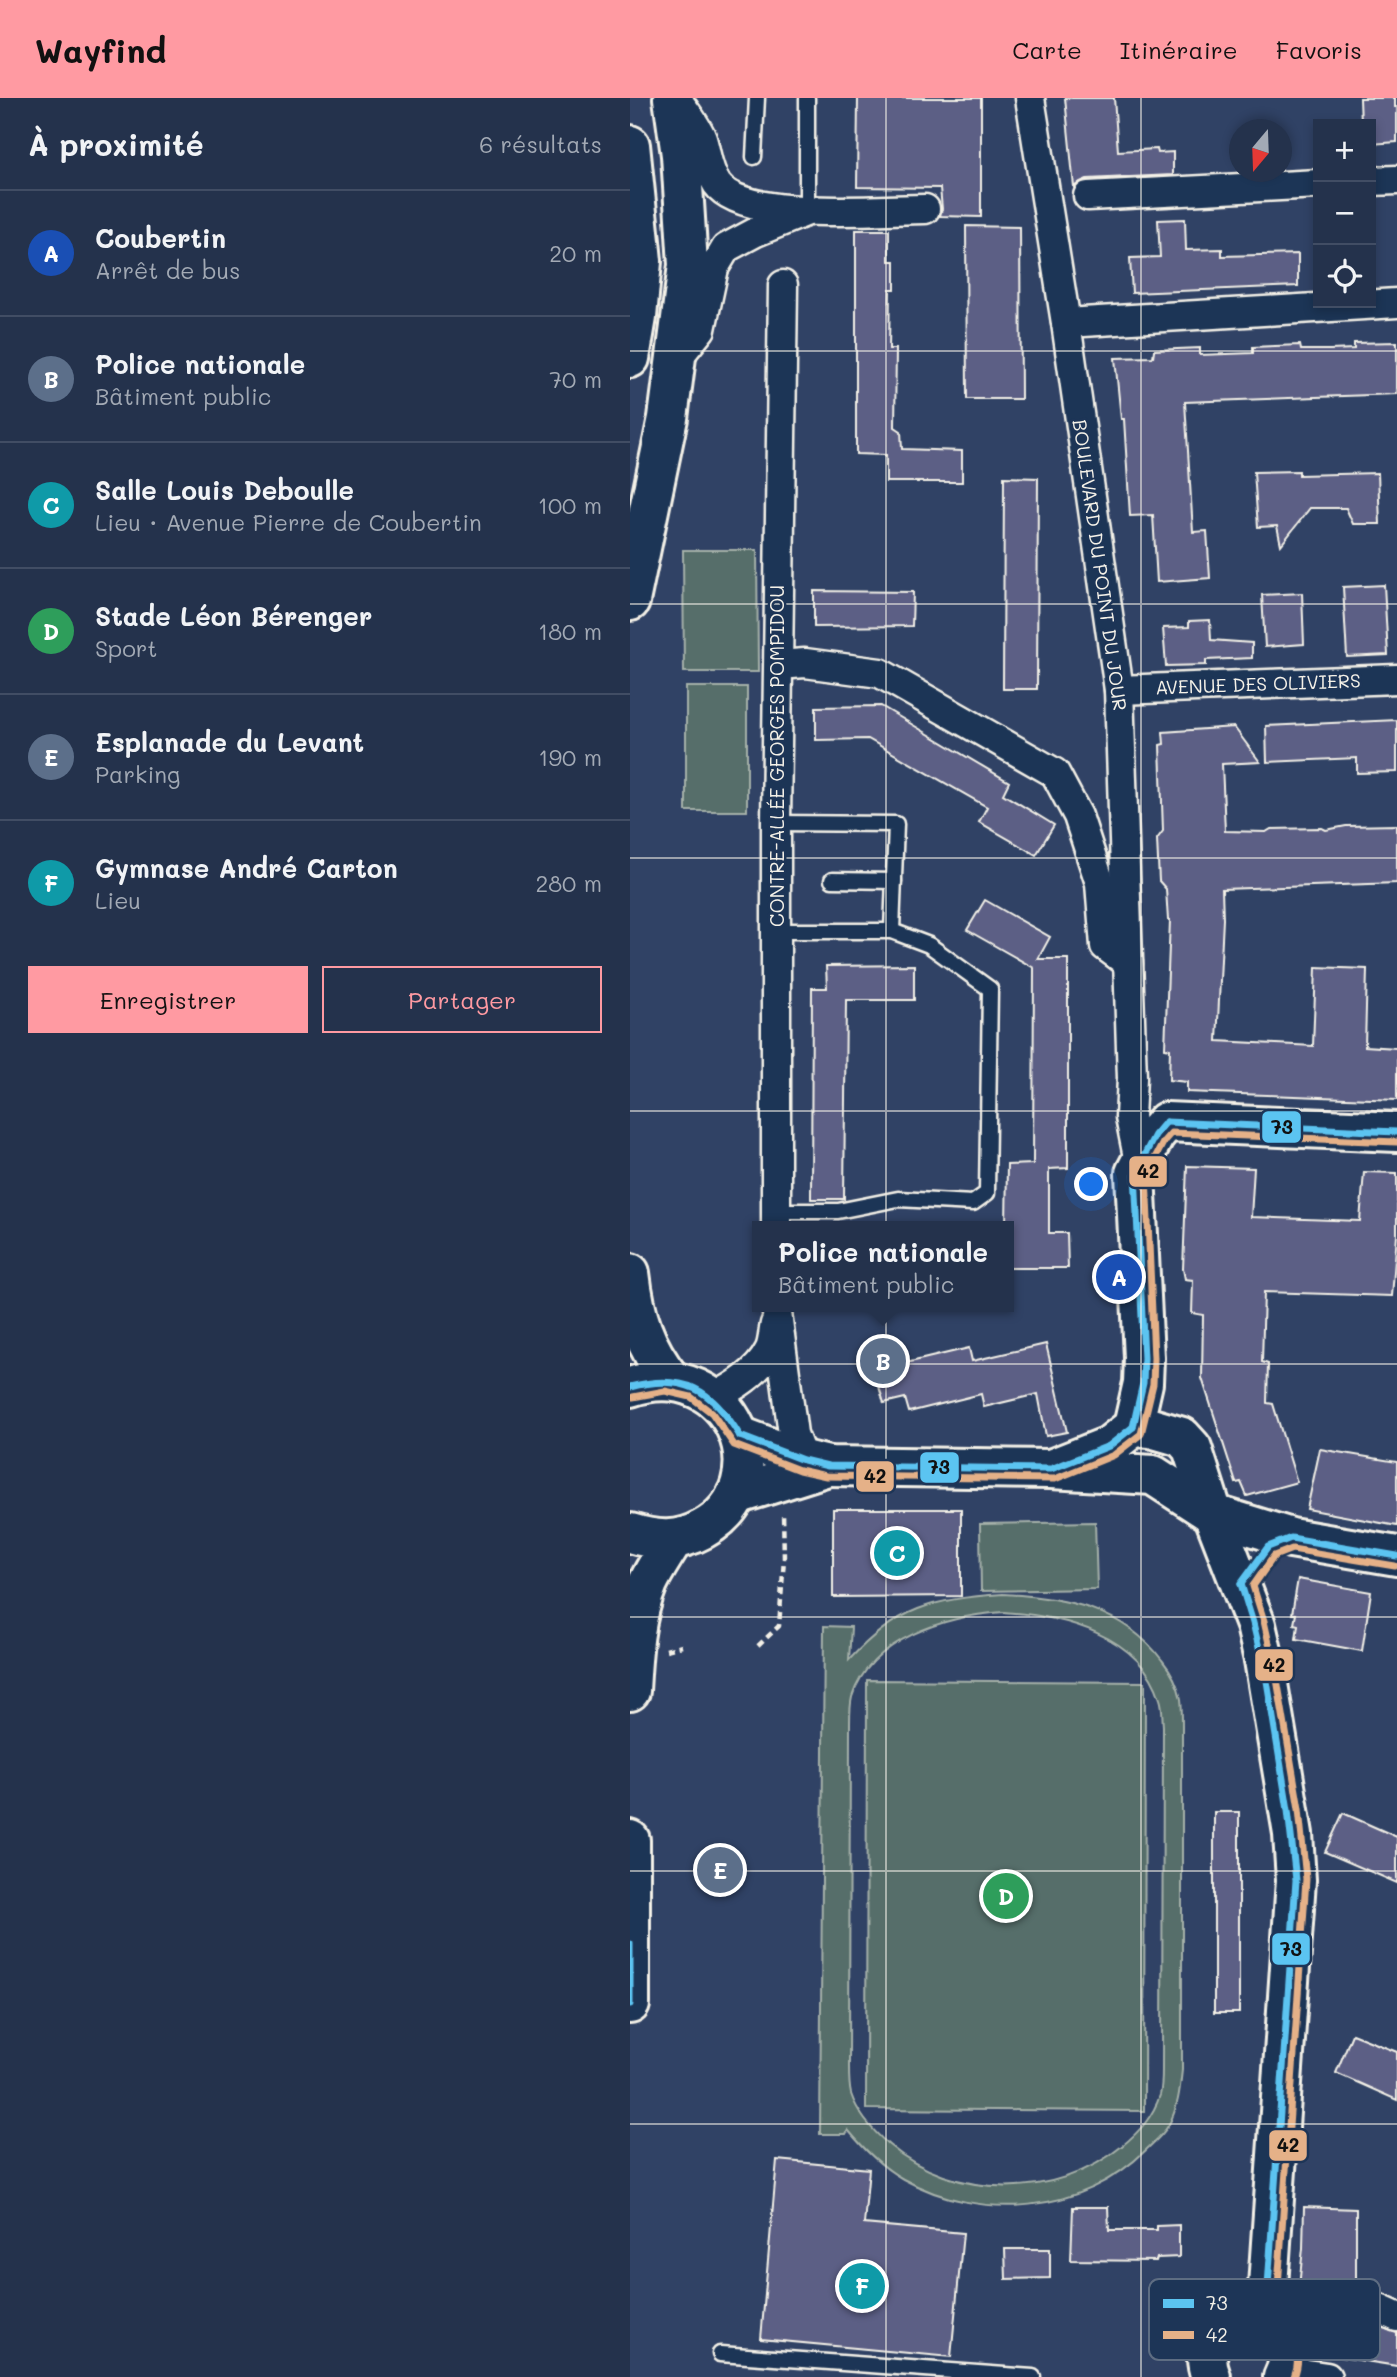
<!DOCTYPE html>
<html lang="fr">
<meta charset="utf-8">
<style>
body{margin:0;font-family:Mali,sans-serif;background:#303e56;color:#f1f3f6}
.controls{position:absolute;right:21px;top:21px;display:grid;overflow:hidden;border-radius:0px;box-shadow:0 4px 10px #0003}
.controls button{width:63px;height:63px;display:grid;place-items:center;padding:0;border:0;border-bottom:2px solid #414d64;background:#24324c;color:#f1f3f6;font:35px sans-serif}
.compass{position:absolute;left:599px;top:21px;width:63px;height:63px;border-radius:50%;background:#24324c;box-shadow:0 4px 10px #0003;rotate:199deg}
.you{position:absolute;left:462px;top:1087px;width:24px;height:24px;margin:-18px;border:5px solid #fff;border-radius:50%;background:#1a73e8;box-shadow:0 0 0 10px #1a73e833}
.badge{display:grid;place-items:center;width:46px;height:46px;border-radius:50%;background:#ff9aa2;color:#fff;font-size:23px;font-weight:700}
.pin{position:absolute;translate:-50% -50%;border:4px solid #fff;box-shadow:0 2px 7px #0006}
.popup{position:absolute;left:122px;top:1123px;width:262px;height:91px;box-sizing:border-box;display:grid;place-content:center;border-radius:0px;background:#24324c;filter:drop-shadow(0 2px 5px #0005);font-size:23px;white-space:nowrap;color:#a3aab5}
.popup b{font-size:26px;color:#f1f3f6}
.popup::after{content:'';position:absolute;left:50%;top:100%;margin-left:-14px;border:14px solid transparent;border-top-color:#24324c}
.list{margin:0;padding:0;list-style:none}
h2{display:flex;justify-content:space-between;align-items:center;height:91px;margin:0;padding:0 28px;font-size:30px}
h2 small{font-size:23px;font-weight:400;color:#a3aab5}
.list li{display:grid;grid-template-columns:46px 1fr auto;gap:21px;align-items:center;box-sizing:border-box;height:126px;padding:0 28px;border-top:2px solid #414d64}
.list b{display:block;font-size:26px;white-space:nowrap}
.list p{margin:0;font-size:23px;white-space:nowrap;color:#a3aab5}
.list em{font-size:23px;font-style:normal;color:#a3aab5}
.actions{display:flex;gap:14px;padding:21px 28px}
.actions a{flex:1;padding:16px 0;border:2px solid #ff9aa2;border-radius:0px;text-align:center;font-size:24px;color:#ff9aa2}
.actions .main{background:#ff9aa2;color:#111}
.icon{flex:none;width:38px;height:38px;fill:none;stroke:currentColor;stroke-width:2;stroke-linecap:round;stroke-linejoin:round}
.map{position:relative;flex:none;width:767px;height:2279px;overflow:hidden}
header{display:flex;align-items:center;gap:42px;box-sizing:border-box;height:98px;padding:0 35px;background:#ff9aa2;color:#111}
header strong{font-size:33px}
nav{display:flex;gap:38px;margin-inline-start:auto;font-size:24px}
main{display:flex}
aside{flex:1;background:#24324c}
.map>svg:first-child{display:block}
.park{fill:#566e6a;stroke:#a5b0a9;stroke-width:2;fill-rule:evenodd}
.building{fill:#5b5f85;stroke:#f4f1e8;stroke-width:2}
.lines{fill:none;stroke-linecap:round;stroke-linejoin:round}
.lane-casing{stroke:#f4f1e8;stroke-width:19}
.street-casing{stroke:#f4f1e8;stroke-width:33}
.secondary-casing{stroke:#f4f1e8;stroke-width:44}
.path{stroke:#f4f1e8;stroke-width:4.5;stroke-dasharray:7 5;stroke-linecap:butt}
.lane{stroke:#1d3557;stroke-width:14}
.street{stroke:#1d3557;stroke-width:28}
.secondary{stroke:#1d3557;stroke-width:38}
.bus-1-casing{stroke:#1d3557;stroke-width:12}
.bus-2-casing{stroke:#1d3557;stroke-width:12}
.bus-1{stroke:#5bc4f1;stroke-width:7}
.bus-2{stroke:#e5b188;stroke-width:7}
.grid{fill:none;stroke:#f4f1e8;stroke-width:2;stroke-opacity:0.55}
.labels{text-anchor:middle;stroke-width:5;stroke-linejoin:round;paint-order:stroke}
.street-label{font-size:19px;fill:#f4f1e8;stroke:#1d3557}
.key{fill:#1d3557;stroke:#5e6d82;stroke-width:2}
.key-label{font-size:19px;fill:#f4f1e8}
.line-badge{stroke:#1d3557;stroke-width:2.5}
.pale-badge-label{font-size:19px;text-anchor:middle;font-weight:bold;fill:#111}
</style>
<header>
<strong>Wayfind</strong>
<nav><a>Carte</a><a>Itinéraire</a><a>Favoris</a></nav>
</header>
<main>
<aside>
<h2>À proximité<small>6 résultats</small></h2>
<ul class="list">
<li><span class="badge" style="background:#1a4fb4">A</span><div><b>Coubertin</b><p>Arrêt de bus</p></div><em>20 m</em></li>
<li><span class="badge" style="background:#5c6f8a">B</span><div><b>Police nationale</b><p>Bâtiment public</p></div><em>70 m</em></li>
<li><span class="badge" style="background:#0f9aa8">C</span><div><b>Salle Louis Deboulle</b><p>Lieu · Avenue Pierre de Coubertin</p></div><em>100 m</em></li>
<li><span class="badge" style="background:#2e9e5b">D</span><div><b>Stade Léon Bérenger</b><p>Sport</p></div><em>180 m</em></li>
<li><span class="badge" style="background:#5c6f8a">E</span><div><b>Esplanade du Levant</b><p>Parking</p></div><em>190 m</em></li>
<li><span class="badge" style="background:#0f9aa8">F</span><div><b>Gymnase André Carton</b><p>Lieu</p></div><em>280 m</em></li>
</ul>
<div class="actions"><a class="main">Enregistrer</a><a>Partager</a></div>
</aside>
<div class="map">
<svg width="767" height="2279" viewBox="0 0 767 2279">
<rect width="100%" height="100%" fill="#304265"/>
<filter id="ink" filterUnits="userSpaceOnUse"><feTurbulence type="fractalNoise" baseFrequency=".0143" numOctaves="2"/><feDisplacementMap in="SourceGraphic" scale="14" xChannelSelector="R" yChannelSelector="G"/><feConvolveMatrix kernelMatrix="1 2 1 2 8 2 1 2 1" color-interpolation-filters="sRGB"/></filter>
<g filter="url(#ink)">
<!-- park -->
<g class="park">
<path d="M53 452H127L128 574H54Z"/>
<rect x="56" y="589" width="61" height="124"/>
<path d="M465 1424 467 1491 351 1493 350 1426Z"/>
<path d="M373 1496C434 1499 493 1510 532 1562 541 1573 548 1586 551 1601 552 1609 552 1619 552 1628V1972C550 1991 548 2011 538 2028 533 2037 523 2045 516 2052 452 2116 351 2124 273 2081 251 2069 234 2051 218 2032L216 2036H190L194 1528 221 1529 219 1562C266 1510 305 1500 373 1496ZM373 1514C432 1518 510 1536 530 1601 533 1609 532 1619 533 1628L532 1971C532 1979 532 1989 530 1997 523 2019 509 2034 492 2048 427 2102 324 2102 259 2047 243 2033 228 2017 221 1996 219 1988 219 1978 219 1969L220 1626C220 1618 220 1607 222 1599 241 1540 317 1518 373 1514Z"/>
<path d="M237 1582 515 1584 514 2013 236 2011Z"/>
</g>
<!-- building -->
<g class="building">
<path d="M228 0H351V119L310 118 312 111 310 90 227 89Z"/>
<path d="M435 0H484L488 53 527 51 528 55 543 54V77L457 81 450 84 444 89Z"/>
<path d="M730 0H765V9H767V44L741 46V26H731Z"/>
<path d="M555 121 556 152 592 151V158L668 156V188L502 195 500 160 530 159 528 122Z"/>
<path d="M336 128 390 129 391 301H337Z"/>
<path d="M226 132H259V163H265V191H260L259 251H266L265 329 271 333 272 351 332 353V384H256V357L226 356Z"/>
<path d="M767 244V296L555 304 563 434 577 433 580 480 527 484 523 417 500 418 494 321H491L485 260 523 259 524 252 570 250V257L623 255V249L670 247 671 252H700L724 251V245Z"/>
<path d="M669 373V377L748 375 750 426H723L716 410H680L651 447 647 428 628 429 624 374Z"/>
<path d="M374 379 408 380 407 591H373Z"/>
<path d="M754 487 758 557 717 559 713 489Z"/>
<path d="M184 493 283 494 282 528 184 529Z"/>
<path d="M672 495 674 546 635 549 632 497Z"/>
<path d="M580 522 581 542 622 545V560L576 562V567L536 568 533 530 559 529V523Z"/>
<path d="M251 608 379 684 373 696 424 727 406 757 349 724 357 709 238 641 186 642V609Z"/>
<path d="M767 622V674L727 675V660L637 664 636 628Z"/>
<path d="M604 629 630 664 592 666 595 733 636 734 641 731 692 730 696 732 716 728 767 727V785L592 791 593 821 587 943 683 948 686 869 737 871 735 948 767 950V1002L557 994V984L539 982 540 951 535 950 540 822H538L536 791 529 783 527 741 533 733 530 647 534 646 533 634Z"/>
<path d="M355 802 420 839 408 861H438V1070L419 1071V1135H437L438 1170H379V1128H376L377 1067 403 1066 404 870 337 832Z"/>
<path d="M284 867V902H216L214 1101H181L182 890H197L196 868Z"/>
<path d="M557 1068 624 1070 621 1119 730 1123 734 1074 767 1075V1137L762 1198 634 1194 632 1264 638 1266 637 1305 643 1306 667 1384 617 1398 611 1384 606 1385 572 1280 573 1217 562 1215 563 1182 555 1181 553 1171Z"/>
<path d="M272 1245 276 1265 339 1250 342 1263 416 1246 437 1334 416 1338 408 1296 354 1309 351 1296 279 1314 275 1300 254 1305 238 1253Z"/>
<path d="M690 1351 767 1364V1428L677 1411Z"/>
<path d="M203 1411H331V1498L203 1499Z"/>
<path d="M668 1481 741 1494 732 1553 666 1541 668 1527 664 1526 666 1516H662Z"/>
<rect x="584" y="1714" width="25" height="201"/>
<path d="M713 1715 767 1739V1785L695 1754Z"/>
<path d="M722 1936 767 1954V2002L706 1975Z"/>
<path d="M147 2062 239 2071 234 2126 333 2135 321 2259 131 2241Z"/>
<path d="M443 2109H478L479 2132H527V2128L549 2127V2159L527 2160 526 2163 441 2162Z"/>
<path d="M674 2109 726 2111V2191L731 2206V2212L734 2220 740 2225 767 2235V2268L704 2258 684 2249 677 2242 669 2226 671 2204 668 2199 673 2150Z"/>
<path d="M375 2151H420V2180L376 2181Z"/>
</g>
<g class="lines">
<!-- lane casing -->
<g class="lane-casing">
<g id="lane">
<path d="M124 59 127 0"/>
<path d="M177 113V0"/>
<path d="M146 725 266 726 262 833"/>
<path d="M202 782 264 783"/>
<path d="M146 833H262L299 847 360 891 357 1095 343 1105 268 1101 208 1113H146"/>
<path d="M90 2256 403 2279"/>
</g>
</g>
<!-- street casing -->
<g class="street-casing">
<g id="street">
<path d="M46 0C54 12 67 27 72 41 77 57 77 71 87 86 114 124 250 111 295 111"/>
<path d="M400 0 436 225 489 592 502 980 500 1019 509 1064"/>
<path d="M741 83 767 82"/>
<path d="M458 98 688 86"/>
<path d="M436 225 767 205"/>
<path d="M45 263 71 231 84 170 96 150 126 134 175 114"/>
<path d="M149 567 175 565 250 575 425 675 448 718 470 785 475 848 498 865"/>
<path d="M489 592 767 581"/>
<path d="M146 1128V725L153 187"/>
<path d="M147 1215 163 1336 173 1362"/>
<path d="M83 1300C104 1289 128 1275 139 1253 143 1246 143 1234 145 1226"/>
<path d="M747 2210 767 2219"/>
<path d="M656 2273 697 2279"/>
</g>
</g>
<!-- secondary casing -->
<g class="secondary-casing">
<g id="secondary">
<path d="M0 47 12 163 7 219 0 260"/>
<path d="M0 503 38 320 58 167 51 57 43 0"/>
<path d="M0 1175C5 1218 14 1248 41 1282"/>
<path d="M0 1289C103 1255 155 1386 73 1431 48 1445 26 1443 0 1435"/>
<path d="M503 1329 513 1285 514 1260 505 1075 525 1037 536 1024 767 1034"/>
<path d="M110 1338 173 1362 198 1368 421 1371 523 1377 583 1416 661 1440 767 1458"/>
<path d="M421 1371 479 1348 503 1329 521 1330 552 1339 562 1350 583 1416 626 1527 634 1562 663 1736 666 1782 638 2188 630 2220"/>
<path d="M106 1397 198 1368"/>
<path d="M0 1593C2 1556 4 1519 18 1485 25 1470 35 1456 43 1442"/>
<path d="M0 1742V1906"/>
<path d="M581 2279C560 2225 630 2193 654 2242 660 2254 659 2268 653 2279"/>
</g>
</g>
<!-- path -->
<g class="path">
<path d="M128 1548 149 1528 154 1461 153 1414"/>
<path d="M36 1552 52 1548"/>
</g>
<!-- lane -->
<use href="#lane" class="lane"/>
<!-- street -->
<use href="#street" class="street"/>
<!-- secondary -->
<use href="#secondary" class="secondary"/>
<!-- bus-1 casing -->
<g class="bus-1-casing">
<g id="bus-1">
<path d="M536 1024 767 1034"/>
<path d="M0 1289C54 1275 82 1291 110 1338"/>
<path d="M503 1329 513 1285 514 1260 505 1075 525 1037 536 1024"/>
<path d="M110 1338 173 1362 198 1368 421 1371 479 1348 503 1329"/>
<path d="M611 1486 623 1525 637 1583 658 1712 666 1782 638 2188 630 2220"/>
<path d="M611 1486 638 1449 661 1440 767 1458"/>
<path d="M0 1846V1906"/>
</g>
</g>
<!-- bus-2 casing -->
<g class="bus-2-casing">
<g id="bus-2">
<path d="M3 1299 35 1293 61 1299 82 1315 104 1347 169 1372 196 1378 425 1381 484 1357 511 1336 523 1286 524 1260 516 1077 534 1043 541 1035 767 1044"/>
<path d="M664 2279C674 2253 663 2231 642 2215L648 2189 676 1781 669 1711 647 1581 634 1523 623 1488 644 1458 662 1451 765 1468"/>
</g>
</g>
<!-- bus-1 -->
<use href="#bus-1" class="bus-1"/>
<!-- bus-2 -->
<use href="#bus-2" class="bus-2"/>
</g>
</g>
<!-- grid -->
<path class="grid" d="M256 0V2279M511 0V2279M0 253H767M0 506H767M0 760H767M0 1013H767M0 1266H767M0 1519H767M0 1773H767M0 2026H767"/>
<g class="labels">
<!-- street labels -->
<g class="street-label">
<text transform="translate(470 467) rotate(82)" y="7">BOULEVARD DU POINT DU JOUR</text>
<text transform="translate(628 586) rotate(-2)" y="7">AVENUE DES OLIVIERS</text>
<text transform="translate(147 658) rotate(-90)" y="7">CONTRE-ALLÉE GEORGES POMPIDOU</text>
</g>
</g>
<!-- legend -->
<rect x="519" y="2181" width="231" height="81" rx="10" class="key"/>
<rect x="533" y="2201" width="31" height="9" fill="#5bc4f1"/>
<rect x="533" y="2233" width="31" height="8" fill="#e5b188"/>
<g class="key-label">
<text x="576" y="2212">73</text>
<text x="576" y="2244">42</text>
</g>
<g class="line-badge">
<rect x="631" y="1012" width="41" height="34" rx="7" fill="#5bc4f1"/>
<rect x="498" y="1057" width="40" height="33" rx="7" fill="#e5b188"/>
<rect x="289" y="1353" width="41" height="33" rx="7" fill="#5bc4f1"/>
<rect x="225" y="1362" width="40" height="33" rx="7" fill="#e5b188"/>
<rect x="624" y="1550" width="40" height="34" rx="7" fill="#e5b188"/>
<rect x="641" y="1834" width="40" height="34" rx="7" fill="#5bc4f1"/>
<rect x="638" y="2031" width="40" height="33" rx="7" fill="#e5b188"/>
</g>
<g class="pale-badge-label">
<text x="652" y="1036">73</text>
<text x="518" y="1080">42</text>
<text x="309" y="1376">73</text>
<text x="245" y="1385">42</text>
<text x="644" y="1574">42</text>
<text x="661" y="1858">73</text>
<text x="658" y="2054">42</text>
</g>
</svg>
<div class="controls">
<button>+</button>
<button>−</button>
<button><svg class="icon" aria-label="locate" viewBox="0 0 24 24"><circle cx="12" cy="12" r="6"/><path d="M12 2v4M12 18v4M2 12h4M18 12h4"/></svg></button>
</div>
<svg class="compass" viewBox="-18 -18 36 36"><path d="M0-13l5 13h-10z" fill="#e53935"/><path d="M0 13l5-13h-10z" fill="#a3aab5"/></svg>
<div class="you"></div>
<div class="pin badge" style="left:489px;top:1179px;background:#1a4fb4">A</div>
<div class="pin badge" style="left:253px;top:1263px;background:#5c6f8a">B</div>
<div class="popup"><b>Police nationale</b>Bâtiment public</div>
<div class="pin badge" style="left:267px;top:1455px;background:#0f9aa8">C</div>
<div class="pin badge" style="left:376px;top:1798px;background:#2e9e5b">D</div>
<div class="pin badge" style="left:90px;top:1772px;background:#5c6f8a">E</div>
<div class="pin badge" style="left:232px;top:2188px;background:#0f9aa8">F</div>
</div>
</main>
